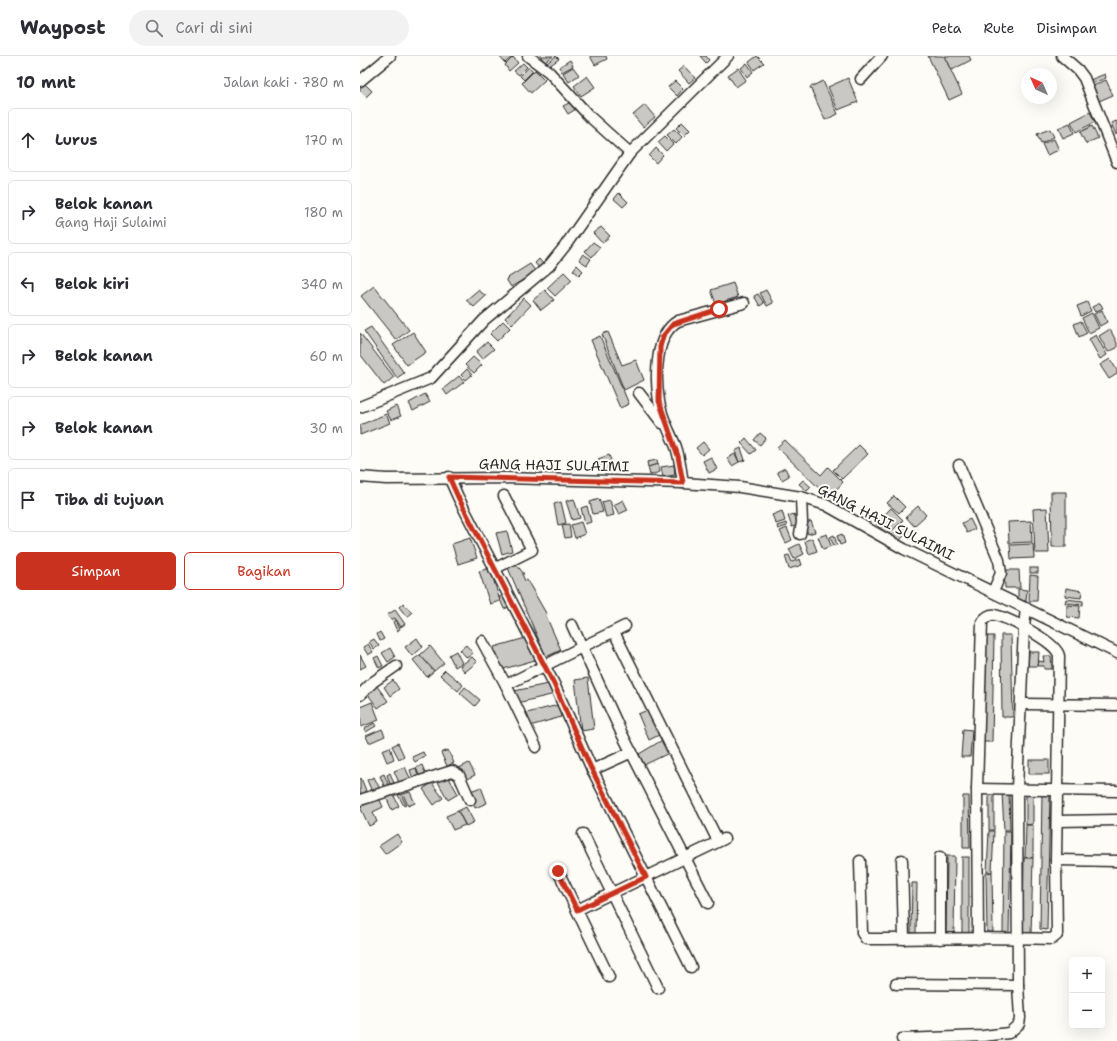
<!DOCTYPE html>
<html lang="id">
<meta charset="utf-8">
<style>
body{margin:0;font-family:"Shantell Sans",sans-serif;background:#f2f2f3;color:#2b2b33}
.controls{position:absolute;right:12px;bottom:12px;display:grid;overflow:hidden;border-radius:6px;box-shadow:0 4px 16px #0002}
.controls button{width:36px;height:36px;display:grid;place-items:center;padding:0;border:0;border-bottom:1px solid #e1e1e2;background:#fff;color:#2b2b33;font:20px sans-serif}
.compass{position:absolute;left:661px;top:12px;width:36px;height:36px;border-radius:50%;background:#fff;box-shadow:0 4px 16px #0002;rotate:315deg}
.stop{position:absolute;width:12px;height:12px;margin:-9px;border:3px solid #c8321e;border-radius:50%;background:#fff}
.stop.end{background:#c8321e;border-color:#fff;box-shadow:0 1px 4px #0008}
.list{margin:0;padding:0;list-style:none}
h2{display:flex;justify-content:space-between;align-items:center;height:52px;margin:0;padding:0 16px;font-size:17px}
h2 small{font-size:13px;font-weight:400;color:#7c7c81}
.list li{display:grid;grid-template-columns:26px 1fr auto;gap:12px;align-items:center;box-sizing:border-box;height:64px;margin:0 8px 8px;padding:0 8px;border:1px solid #e1e1e2;border-radius:6px}
.list b{display:block;font-size:15px;white-space:nowrap}
.list p{margin:0;font-size:13px;white-space:nowrap;color:#7c7c81}
.list em{font-size:13px;font-style:normal;color:#7c7c81}
.actions{display:flex;gap:8px;padding:12px 16px}
.actions a{flex:1;padding:9px 0;border:1px solid #c8321e;border-radius:6px;text-align:center;font-size:14px;color:#c8321e}
.actions .main{background:#c8321e;color:#fff}
.icon{flex:none;width:22px;height:22px;fill:none;stroke:currentColor;stroke-width:2;stroke-linecap:round;stroke-linejoin:round}
.map{position:relative;flex:none;width:757px;height:985px;overflow:hidden}
header{display:flex;align-items:center;gap:24px;box-sizing:border-box;height:56px;padding:0 20px;background:#fff;border-bottom:1px solid #e1e1e2}
header strong{font-size:19px}
nav{display:flex;gap:22px;margin-inline-start:auto;font-size:14px}
.search{width:280px;height:36px;background:#f2f2f3;display:flex;align-items:center;gap:10px;box-sizing:border-box;padding:0 14px;border-radius:22px;color:#7c7c81;font-size:15px}
main{display:flex}
aside{flex:1;background:#fff}
.map>svg:first-child{display:block}
.building{fill:#c9c8c4;stroke:#2b2b2b}
.lines{fill:none;stroke-linecap:round;stroke-linejoin:round}
.minor-casing{stroke:#2b2b2b;stroke-width:13}
.minor{stroke:#fdfcf7;stroke-width:10}
.route{stroke:#c8321e;stroke-width:5}
.labels{text-anchor:middle;stroke-width:4;stroke-linejoin:round;paint-order:stroke}
.street-label{font-size:14px;fill:#2b2b2b;stroke:#fdfcf7}
</style>
<header>
<strong>Waypost</strong>
<div class="search"><svg class="icon" aria-label="search" viewBox="0 0 24 24"><circle cx="10" cy="10" r="6"/><path d="M15 15l6 6"/></svg>Cari di sini</div>
<nav><a>Peta</a><a>Rute</a><a>Disimpan</a></nav>
</header>
<main>
<aside>
<h2>10 mnt<small>Jalan kaki · 780 m</small></h2>
<ul class="list">
<li><svg class="icon" aria-label="ahead" viewBox="0 0 24 24"><path d="M12 20V5M6 11l6-6 6 6"/></svg><div><b>Lurus</b></div><em>170 m</em></li>
<li><svg class="icon" aria-label="right" viewBox="0 0 24 24"><path d="M7 20v-9h11M14 6l5 5-5 5"/></svg><div><b>Belok kanan</b><p>Gang Haji Sulaimi</p></div><em>180 m</em></li>
<li><svg class="icon" aria-label="left" viewBox="0 0 24 24"><path d="M17 20v-9H6M10 6l-5 5 5 5"/></svg><div><b>Belok kiri</b></div><em>340 m</em></li>
<li><svg class="icon" aria-label="right" viewBox="0 0 24 24"><path d="M7 20v-9h11M14 6l5 5-5 5"/></svg><div><b>Belok kanan</b></div><em>60 m</em></li>
<li><svg class="icon" aria-label="right" viewBox="0 0 24 24"><path d="M7 20v-9h11M14 6l5 5-5 5"/></svg><div><b>Belok kanan</b></div><em>30 m</em></li>
<li><svg class="icon" aria-label="arrive" viewBox="0 0 24 24"><path d="M6 21V4h12l-3 4 3 4H6"/></svg><div><b>Tiba di tujuan</b></div></li>
</ul>
<div class="actions"><a class="main">Simpan</a><a>Bagikan</a></div>
</aside>
<div class="map">
<svg width="757" height="985" viewBox="0 0 757 985">
<rect width="100%" height="100%" fill="#fdfcf7"/>
<filter id="ink" filterUnits="userSpaceOnUse"><feTurbulence type="fractalNoise" baseFrequency=".025" numOctaves="2"/><feDisplacementMap in="SourceGraphic" scale="8" xChannelSelector="R" yChannelSelector="G"/><feConvolveMatrix kernelMatrix="1 2 1 2 8 2 1 2 1" color-interpolation-filters="sRGB"/></filter>
<g filter="url(#ink)">
<!-- building -->
<g class="building">
<path d="M139 0H153L145 7Z"/>
<path d="M180 0H193L185 6Z"/>
<path d="M196 0 199 3 189 10 187 7Z"/>
<path d="M230 0H246L247 3 235 9Z"/>
<path d="M340 0H346L349 4 346 7Z"/>
<path d="M397 0 404 7 394 14 389 6Z"/>
<path d="M568 0H584L602 38 589 44Z"/>
<path d="M585 0H609L611 4 592 14Z"/>
<path d="M153 1 158 7 149 15 145 9Z"/>
<path d="M210 4 213 10 202 16 199 11Z"/>
<path d="M163 7 167 11 159 19 154 15Z"/>
<path d="M387 7 393 16 387 21 381 12Z"/>
<path d="M324 10 335 22 329 27 318 15Z"/>
<path d="M169 11 173 15 164 24 160 20Z"/>
<path d="M213 11 219 19 209 26 203 17Z"/>
<path d="M378 12 386 24 376 31 368 19Z"/>
<path d="M175 14 185 24 171 37 162 27Z"/>
<path d="M745 18 746 22 731 28 730 24Z"/>
<path d="M227 20 235 31 221 40 214 30Z"/>
<path d="M488 22 498 46 478 54 468 31Z"/>
<path d="M746 24 753 39 739 45 733 30Z"/>
<path d="M315 25 323 33 317 40 308 31Z"/>
<path d="M463 25 478 58 465 64 450 31Z"/>
<path d="M3 26 12 35 6 41 0 35V29Z"/>
<path d="M211 46 216 53 208 58 203 50Z"/>
<path d="M285 49 295 61 283 71 273 59Z"/>
<path d="M730 56 735 66 716 76 711 66Z"/>
<path d="M757 65V78L756 79 751 67Z"/>
<path d="M322 66 330 74 324 80 316 72Z"/>
<path d="M710 67 714 77 703 82 698 72Z"/>
<path d="M732 70 738 82 726 88 720 76Z"/>
<path d="M314 73 322 81 316 88 307 79Z"/>
<path d="M690 73 694 81 681 87 677 78Z"/>
<path d="M305 80 313 88 306 95 298 86Z"/>
<path d="M694 83 699 94 687 99 682 88Z"/>
<path d="M296 92 303 99 296 107 289 100Z"/>
<path d="M259 137 268 146 263 151 254 143Z"/>
<path d="M241 171 250 180 242 187 233 177Z"/>
<path d="M233 186 240 191 232 201 225 195Z"/>
<path d="M223 198 231 203 227 209 219 204Z"/>
<path d="M179 203 183 208 179 212 175 207Z"/>
<path d="M170 208 176 216 151 231 146 223Z"/>
<path d="M217 209 223 215 219 219 213 214Z"/>
<path d="M204 216 212 224 195 240 187 232Z"/>
<path d="M373 227 378 241 356 248 351 234Z"/>
<path d="M14 230 49 274 36 284 1 240Z"/>
<path d="M118 234 126 240 114 251 106 244Z"/>
<path d="M185 234 194 244 181 254 173 244Z"/>
<path d="M406 234 413 247 407 250 400 237Z"/>
<path d="M398 238 404 247 400 250 394 240Z"/>
<path d="M164 242 171 249 152 269 145 262Z"/>
<path d="M727 246 731 255 721 260 717 250Z"/>
<path d="M740 247 743 252 735 256 732 251Z"/>
<path d="M742 254 747 266 740 270 734 258Z"/>
<path d="M732 257 739 272 729 277 722 262Z"/>
<path d="M143 265 150 272 137 285 130 278Z"/>
<path d="M721 265 727 277 719 281 714 268Z"/>
<path d="M11 271 44 317 37 322 4 275Z"/>
<path d="M750 273 757 287V292L748 296 739 280Z"/>
<path d="M53 276 66 296 47 309 33 289Z"/>
<path d="M248 276 262 309 276 304 284 324 264 334 242 278Z"/>
<path d="M0 277 34 321 24 329 0 298Z"/>
<path d="M736 279 747 299 740 303 729 283Z"/>
<path d="M240 280 269 348 260 352 231 284Z"/>
<path d="M127 286 134 293 122 303 116 296Z"/>
<path d="M113 301 122 309 114 317 105 309Z"/>
<path d="M750 303 757 314V318L749 323 740 309Z"/>
<path d="M107 313 112 319 106 324 101 319Z"/>
<path d="M99 320 104 326 87 339 83 333Z"/>
<path d="M65 338 70 346 53 355 49 347Z"/>
<path d="M36 350 41 360 31 364 26 355Z"/>
<path d="M26 358 30 367 0 379V369Z"/>
<path d="M400 377 406 382 400 389 394 384Z"/>
<path d="M386 382 396 394 391 398 381 387Z"/>
<path d="M425 384 461 419 468 411 483 426 469 442 417 391Z"/>
<path d="M343 386 349 393 342 399 336 392Z"/>
<path d="M499 389 508 398 482 423 473 414Z"/>
<path d="M381 392 385 404 379 406 375 395Z"/>
<path d="M375 398 379 406 372 410 367 402Z"/>
<path d="M249 399 253 410 242 414 238 403Z"/>
<path d="M351 401 357 413 349 417 343 405Z"/>
<path d="M297 404 298 408 288 411 287 406Z"/>
<path d="M298 408 300 416 290 419 288 411Z"/>
<path d="M314 409 315 419 303 421 301 411Z"/>
<path d="M425 412 429 420 422 424 417 416Z"/>
<path d="M443 424 451 431 447 435 439 428Z"/>
<path d="M691 436H706V491H692Z"/>
<path d="M534 440 545 451 539 457 527 447Z"/>
<path d="M214 443 220 462 212 464 206 445Z"/>
<path d="M239 443 243 456 233 458 230 446Z"/>
<path d="M250 444 254 459 246 461 242 446Z"/>
<path d="M263 444 268 454 259 458 254 449Z"/>
<path d="M201 446 206 467 198 469 194 448Z"/>
<path d="M227 450 231 466 225 468 221 452Z"/>
<path d="M558 450 566 459 554 470 546 461Z"/>
<path d="M531 452 543 464 528 479 516 468Z"/>
<path d="M687 452 689 497H675L673 453Z"/>
<path d="M422 455 425 465 416 468 412 459Z"/>
<path d="M434 458 438 469 432 471 428 460Z"/>
<path d="M610 463 615 473 607 477 602 467Z"/>
<path d="M451 465 455 476 448 478 444 468Z"/>
<path d="M671 465 672 486 649 487 648 466Z"/>
<path d="M221 466 225 478 215 482 211 469Z"/>
<path d="M426 467 427 470 418 473 417 470Z"/>
<path d="M209 468 211 481 205 482 202 469Z"/>
<path d="M543 468 549 475 538 486 532 479Z"/>
<path d="M427 472 432 484 426 487 420 475Z"/>
<path d="M147 475 152 495 142 498 136 477Z"/>
<path d="M467 478 471 490 463 493 458 481Z"/>
<path d="M482 478 485 487 480 489 477 480Z"/>
<path d="M474 479 477 489 474 490 470 481Z"/>
<path d="M110 482 117 502 98 508 92 488Z"/>
<path d="M452 482 457 495 449 498 445 485Z"/>
<path d="M439 488 444 498 434 503 429 493Z"/>
<path d="M673 488 674 502 651 503 650 489Z"/>
<path d="M429 499 432 506 440 503 442 509 429 513 425 500Z"/>
<path d="M156 508 164 518H162L165 525 167 524 187 559 186 560 201 594 186 601 148 512Z"/>
<path d="M130 512 140 545 130 548 119 515Z"/>
<rect x="670" y="512" width="8" height="5"/>
<path d="M644 514H659L660 532H645Z"/>
<path d="M670 519 678 520 677 545H669Z"/>
<path d="M706 532 722 535 721 542 705 540Z"/>
<path d="M658 533 667 534 666 545H658Z"/>
<path d="M145 539 149 551 144 553 139 541Z"/>
<path d="M706 543 723 545V549L705 547Z"/>
<path d="M43 547 52 557 47 561 39 551Z"/>
<path d="M707 549 720 550 719 562 707 561Z"/>
<path d="M35 554 45 568 41 571 35 562 31 564 27 559Z"/>
<path d="M36 564 40 573 37 575 33 566Z"/>
<path d="M20 576 24 583 20 585 17 578Z"/>
<path d="M641 579H651L653 661H642Z"/>
<path d="M625 580H634L632 686H623Z"/>
<path d="M169 581 175 604 140 614 134 591Z"/>
<path d="M57 582 63 591 52 600 45 591Z"/>
<path d="M14 583 19 590 14 593 9 586Z"/>
<path d="M8 588 13 596 8 599 3 591Z"/>
<path d="M106 589 113 597 107 602 100 594Z"/>
<path d="M70 590 84 607 74 615 60 599Z"/>
<path d="M30 592 35 601 28 606 22 597Z"/>
<path d="M96 595 102 607 95 611 89 599Z"/>
<path d="M669 596H679L678 610H668Z"/>
<path d="M0 599 6 610 0 613Z"/>
<path d="M60 599 74 615 67 621 53 604Z"/>
<path d="M18 600 23 610 19 612 14 602Z"/>
<path d="M683 600H691L692 613H684V610H678L679 605 684 606Z"/>
<path d="M112 601 117 606 105 616 100 610Z"/>
<path d="M85 614 103 629 98 635 80 619Z"/>
<path d="M228 622 234 673 221 675 215 624Z"/>
<path d="M33 624 39 633 30 640 24 631Z"/>
<path d="M193 627 195 638 157 647 154 635Z"/>
<path d="M16 629 28 645 18 652 6 636Z"/>
<path d="M105 631 120 644 115 650 100 637Z"/>
<path d="M12 646 19 664 1 671 0 651Z"/>
<path d="M198 649 201 661 170 670 167 657Z"/>
<path d="M290 653 301 678 289 684 278 658Z"/>
<path d="M14 667 16 670 6 676 4 673Z"/>
<path d="M22 673 25 680 9 687 6 680Z"/>
<path d="M603 673 612 674 610 701H601Z"/>
<path d="M304 683 311 696 284 709 279 698Z"/>
<path d="M38 687 44 700 39 703 32 690Z"/>
<path d="M30 691 34 703 27 706 22 694Z"/>
<path d="M88 694 94 707 87 710 81 697Z"/>
<path d="M63 696 65 700 55 706 52 701Z"/>
<rect x="669" y="704" width="20" height="14"/>
<path d="M109 707 115 719 105 724 99 712Z"/>
<path d="M62 709 67 721 61 724 56 712Z"/>
<path d="M45 711 51 724 40 729 34 715Z"/>
<path d="M56 712 59 722 53 723 50 714Z"/>
<path d="M30 717 34 727 30 728 27 719Z"/>
<path d="M24 718 30 732 26 734 20 720Z"/>
<path d="M88 720 98 738 88 744 78 726Z"/>
<path d="M14 721 21 735 13 738 7 724Z"/>
<path d="M1 722 7 737 0 740V723Z"/>
<path d="M72 727 83 742 74 749 63 733Z"/>
<path d="M121 731 127 747 115 752 108 736Z"/>
<rect x="629" y="734" width="5" height="40"/>
<path d="M50 736 55 747 48 750 43 738Z"/>
<path d="M642 736H649L650 774H644Z"/>
<path d="M666 736H673V768L666 769Z"/>
<path d="M682 737H690L687 874 680 873Z"/>
<path d="M33 738 39 750 32 754 26 741Z"/>
<path d="M41 738 46 749 44 750 38 739Z"/>
<path d="M603 740H609L610 792H603Z"/>
<path d="M19 742 23 751 13 756 17 766 9 770 0 751Z"/>
<path d="M106 751 114 766 106 770 98 755Z"/>
<path d="M98 755 105 769 93 774 86 760Z"/>
<path d="M666 769H673V802H665Z"/>
<path d="M629 775H634L632 816H627Z"/>
<path d="M644 775H651L649 878H643Z"/>
<path d="M37 778 42 786 25 798 19 790Z"/>
<path d="M587 800H595L594 878H586Z"/>
<rect x="602" y="801" width="7" height="77"/>
<path d="M664 802H673L671 879H663Z"/>
<path d="M632 816 633 876H627L626 817Z"/>
<path d="M552 827H557L556 877H551Z"/>
</g>
<g class="lines">
<!-- minor casing -->
<g class="minor-casing">
<g id="minor">
<path d="M168 0 189 16 230 61 270 97"/>
<path d="M702 0 718 14 724 22 757 106"/>
<path d="M501 23 522 0"/>
<path d="M0 25 30 0"/>
<path d="M279 337 302 367"/>
<path d="M0 351 71 322 124 264 189 210 205 190 270 97 368 0"/>
<path d="M599 409 639 504 641 517 633 536"/>
<path d="M0 421 26 423 145 422 323 427 380 431 441 441 466 449 544 493 757 597"/>
<path d="M89 421 98 441 194 628 230 709 331 911"/>
<path d="M323 427C321 415 320 403 316 391 310 376 301 361 299 345 295 321 295 278 318 265L384 247"/>
<path d="M440 478 442 467 441 441"/>
<path d="M134 513 172 494 144 440"/>
<path d="M265 570 222 591 261 676 348 847"/>
<path d="M254 576 358 785"/>
<path d="M122 585 146 629 222 591 212 569"/>
<path d="M146 629 176 691"/>
<path d="M0 639 13 626 36 610"/>
<path d="M662 648 757 649"/>
<path d="M232 714 272 696"/>
<path d="M617 733 757 735"/>
<path d="M0 744 92 715 99 719 110 744"/>
<path d="M697 765 757 764"/>
<path d="M223 778 298 932"/>
<path d="M542 804 544 883"/>
<path d="M696 804 757 805"/>
<path d="M500 805 502 877 506 883C568 883 630 881 692 883L697 879 696 804 699 600C697 586 648 562 635 559 629 558 625 562 622 566L617 733 618 883"/>
<path d="M198 815 249 921"/>
<path d="M217 854 364 783"/>
<path d="M580 883V801"/>
<path d="M536 928 658 929"/>
<path d="M542 983 623 980 649 977 659 968 660 962 658 929 657 733 664 571 666 552"/>
</g>
</g>
<!-- minor -->
<use href="#minor" class="minor"/>
</g>
</g>
<g class="lines" filter="url(#ink)">
<!-- route -->
<path class="route" d="M198 815 217 854 286 821 230 710 194 628 98 441 89 421 323 427 318 400 299 345 300 291 303 280 313 268 359 253"/>
</g>
<g class="labels">
<!-- street labels -->
<g class="street-label">
<text transform="translate(194 409) rotate(1)" y="5">GANG HAJI SULAIMI</text>
<text transform="translate(526 466) rotate(27)" y="5">GANG HAJI SULAIMI</text>
</g>
</g>
</svg>
<div class="controls">
<button>+</button>
<button>−</button>
</div>
<svg class="compass" viewBox="-18 -18 36 36"><path d="M0-13l5 13h-10z" fill="#e53935"/><path d="M0 13l5-13h-10z" fill="#7c7c81"/></svg>
<div class="stop" style="left:359px;top:253px"></div>
<div class="stop end" style="left:198px;top:815px"></div>
</div>
</main>
